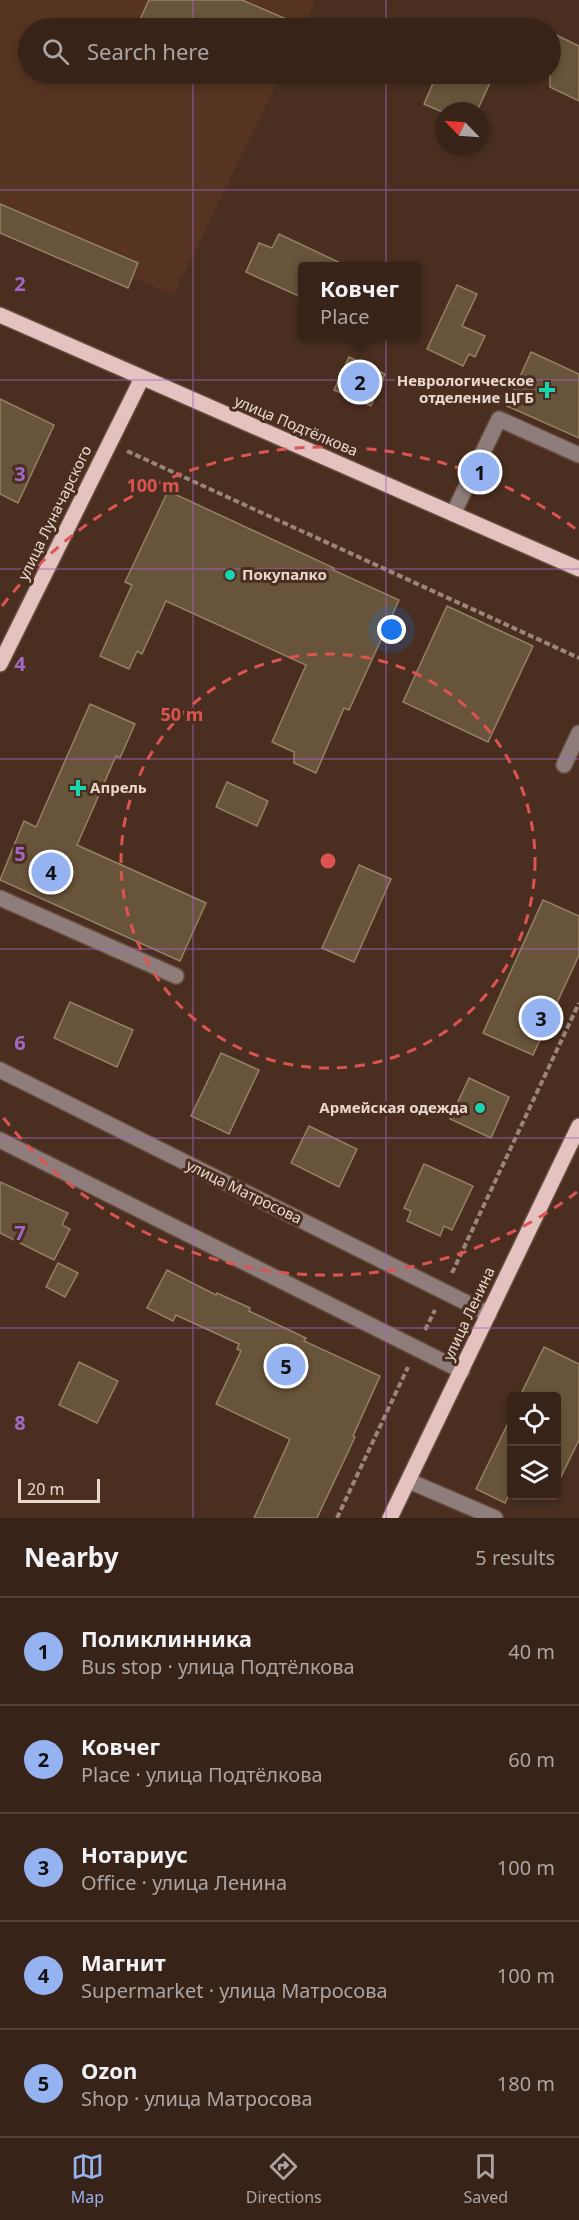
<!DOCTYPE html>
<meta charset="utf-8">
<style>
body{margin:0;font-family:"Noto Sans",sans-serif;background:#3f2b21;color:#f1f3f6}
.controls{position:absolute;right:18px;bottom:18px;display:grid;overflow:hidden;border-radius:6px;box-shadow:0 3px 9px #0003}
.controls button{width:54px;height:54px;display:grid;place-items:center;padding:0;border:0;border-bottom:2px solid #524037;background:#382318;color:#f1f3f6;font:30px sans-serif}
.compass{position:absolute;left:435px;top:102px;width:54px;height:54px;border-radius:50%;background:#382318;box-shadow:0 3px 9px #0003;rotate:295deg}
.scale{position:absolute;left:18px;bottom:15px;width:82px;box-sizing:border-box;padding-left:6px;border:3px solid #e9d7ce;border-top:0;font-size:16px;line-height:21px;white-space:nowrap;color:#e9d7ce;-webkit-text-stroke:4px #4a2f20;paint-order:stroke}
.you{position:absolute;left:392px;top:630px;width:21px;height:21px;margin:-15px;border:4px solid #fff;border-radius:50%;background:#1a73e8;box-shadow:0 0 0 9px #1a73e833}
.badge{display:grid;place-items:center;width:39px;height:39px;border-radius:50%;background:#95b2f1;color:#111;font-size:20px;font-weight:700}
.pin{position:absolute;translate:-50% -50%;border:3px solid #fff;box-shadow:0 2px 6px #0006}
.popup{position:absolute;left:298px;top:262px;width:123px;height:78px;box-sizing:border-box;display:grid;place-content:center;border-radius:6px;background:#382318;filter:drop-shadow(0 2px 4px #0005);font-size:20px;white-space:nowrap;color:#aba4a2}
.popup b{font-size:22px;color:#f1f3f6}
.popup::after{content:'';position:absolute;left:50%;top:100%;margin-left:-12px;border:12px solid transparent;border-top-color:#382318}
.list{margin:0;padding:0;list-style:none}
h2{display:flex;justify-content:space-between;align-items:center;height:78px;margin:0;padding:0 24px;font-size:26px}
h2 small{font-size:20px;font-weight:400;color:#aba4a2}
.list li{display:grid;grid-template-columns:39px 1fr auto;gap:18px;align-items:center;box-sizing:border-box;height:108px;padding:0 24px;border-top:2px solid #524037}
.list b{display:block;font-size:22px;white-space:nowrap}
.list p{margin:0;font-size:20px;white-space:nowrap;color:#aba4a2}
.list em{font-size:20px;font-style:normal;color:#aba4a2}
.icon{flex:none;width:33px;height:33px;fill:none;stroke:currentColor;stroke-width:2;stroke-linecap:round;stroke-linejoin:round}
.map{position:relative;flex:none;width:579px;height:1518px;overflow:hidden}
.search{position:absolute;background:#382318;box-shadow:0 3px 9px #0003;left:18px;right:18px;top:18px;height:66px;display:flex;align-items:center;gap:15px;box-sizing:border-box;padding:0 21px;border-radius:33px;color:#aba4a2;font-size:22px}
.sheet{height:618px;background:#382318}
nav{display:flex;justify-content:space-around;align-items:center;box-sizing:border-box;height:84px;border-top:2px solid #524037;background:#382318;font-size:16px;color:#aba4a2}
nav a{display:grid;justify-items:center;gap:3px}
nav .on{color:#95b2f1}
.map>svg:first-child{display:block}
.built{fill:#563421}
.building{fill:#68543a;stroke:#958065;stroke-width:1.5}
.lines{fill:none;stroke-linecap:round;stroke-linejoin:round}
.minor-casing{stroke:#674d3f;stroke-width:18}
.major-casing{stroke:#674d3f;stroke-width:18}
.path{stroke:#9b8579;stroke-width:4;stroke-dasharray:6 3;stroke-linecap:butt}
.minor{stroke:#8e7d7b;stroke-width:15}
.major{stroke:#e5c2c0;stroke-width:15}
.grid{fill:none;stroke:#a268c4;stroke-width:1.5;stroke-opacity:0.55}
.ring{fill:none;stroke:#db5452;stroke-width:3;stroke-dasharray:10 8}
.poi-dot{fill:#18d5b2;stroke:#4a2f20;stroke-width:2}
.labels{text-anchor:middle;stroke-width:6;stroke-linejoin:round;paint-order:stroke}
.poi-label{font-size:15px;font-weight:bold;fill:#e9d7ce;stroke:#4a2f20;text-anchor:end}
.street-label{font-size:15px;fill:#e9d7ce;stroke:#4a2f20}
.grid-label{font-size:20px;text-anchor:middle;font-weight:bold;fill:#a268c4;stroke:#4a2f20;stroke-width:6;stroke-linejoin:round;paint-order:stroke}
.centre{fill:#db5452;stroke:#4a2f20;stroke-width:3}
.ring-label{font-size:18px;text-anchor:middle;font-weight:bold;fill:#db5452;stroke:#4a2f20;stroke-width:6;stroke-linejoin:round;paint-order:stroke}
</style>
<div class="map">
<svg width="579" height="1518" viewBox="0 0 579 1518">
<rect width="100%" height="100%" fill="#4a2f20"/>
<!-- built -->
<path class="built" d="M0 0H316L302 28H28V74H281L174 295 0 223Z"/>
<!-- building -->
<g class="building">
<path d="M149 0H242L307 28H136Z"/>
<path d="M550 32 579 46V101L550 87Z"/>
<path d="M437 74H494L477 111H440L424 104Z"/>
<path d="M0 204 138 263 128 288 0 233Z"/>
<path d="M279 234 349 267H303V298L246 272 259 243 272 248Z"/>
<path d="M457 285 477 294 462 326 485 336 475 357 469 354 463 366 427 349Z"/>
<path d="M531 352 579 374V438L507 406Z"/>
<path d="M349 357 385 374 371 406 334 390Z"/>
<path d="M0 399 54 425 18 503 0 494Z"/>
<path d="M168 491 334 568 333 570 399 600 349 710 344 708 316 773 294 763V752L272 742 306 665 166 601 142 654 137 651 129 669 100 656 132 585 125 582Z"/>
<path d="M447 606 533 646 488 742 403 702Z"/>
<path d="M90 704 135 724 120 758 116 756 77 845 206 903 180 961 0 880 24 821 36 827Z"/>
<path d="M227 782 268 801 257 826 216 807Z"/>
<path d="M359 865 391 879 354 962 322 948Z"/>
<path d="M543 900 579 916V955L533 1055 483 1033Z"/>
<path d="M70 1002 133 1030 117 1067 54 1038Z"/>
<path d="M221 1053 259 1070 229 1134 191 1116Z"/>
<path d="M469 1078 509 1097 491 1138 450 1119Z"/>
<path d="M309 1126 357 1149 339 1187 291 1163Z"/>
<path d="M424 1164 473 1186 452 1230 444 1226 440 1236 407 1221 411 1211 404 1208Z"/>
<path d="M0 1182 68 1213 62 1225 70 1229 54 1260 0 1233Z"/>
<path d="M58 1263 78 1273 65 1297 46 1287Z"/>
<path d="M167 1270 216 1295 217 1293 250 1308 249 1311 306 1338 304 1341 380 1376 353 1436 355 1437 317 1518H254L290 1439 216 1404 241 1351 237 1349 239 1344 176 1315 173 1321 147 1308Z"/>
<path d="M544 1347 579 1364V1440L556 1487V1396H520Z"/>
<path d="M79 1362 118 1381 97 1423 59 1405Z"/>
<path d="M512 1415V1489L505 1503 476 1489Z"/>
</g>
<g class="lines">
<!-- minor casing -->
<g class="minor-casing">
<g id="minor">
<path d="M453 514 499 419 579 455"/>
<path d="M564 765 579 733"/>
<path d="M0 898 176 976"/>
<path d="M0 1070 489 1314"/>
<path d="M0 1140 462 1371"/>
<path d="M409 1481 495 1518"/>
</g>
</g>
<!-- major casing -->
<g class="major-casing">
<g id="major">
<path d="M0 315 579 569"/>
<path d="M0 664 142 378"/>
<path d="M390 1518 579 1126"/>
</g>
</g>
<!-- path -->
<g class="path">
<path d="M127 451 579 658"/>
<path d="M452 1273 579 1003"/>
<path d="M425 1330 435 1310"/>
<path d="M337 1518 408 1367"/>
</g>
<!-- minor -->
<use href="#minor" class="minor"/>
<!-- major -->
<use href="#major" class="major"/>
</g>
<!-- grid -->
<path class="grid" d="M193 0V28M386 0V28M193 74V1518M386 74V1518M0 190H579M0 380H579M0 569H579M0 759H579M0 949H579M0 1138H579M0 1328H579"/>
<!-- distance rings -->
<g class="ring">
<circle cx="328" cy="861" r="207"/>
<path d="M577 1192A414 414 0 0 1 2 1116M2 606A414 414 0 0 1 577 530"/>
</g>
<!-- markers -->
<g class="poi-dot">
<path d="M544 381h6v6h6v6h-6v6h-6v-6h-6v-6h6z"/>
<circle cx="230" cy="575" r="6"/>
<path d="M75 779h6v6h6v6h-6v6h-6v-6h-6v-6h6z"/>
<circle cx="480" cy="1108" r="6"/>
</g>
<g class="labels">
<!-- poi labels -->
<g class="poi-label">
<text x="534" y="386">Неврологическое<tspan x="534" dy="17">отделение ЦГБ</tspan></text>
<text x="242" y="580" text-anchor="start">Покупалко</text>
<text x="90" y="793" text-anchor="start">Апрель</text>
<text x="468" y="1113">Армейская одежда</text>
</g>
<!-- street labels -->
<g class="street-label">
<text transform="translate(296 426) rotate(23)" y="5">улица Подтёлкова</text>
<text transform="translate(55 513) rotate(-64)" y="5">улица Луначарского</text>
<text transform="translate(244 1192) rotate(26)" y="5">улица Матросова</text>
<text transform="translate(469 1314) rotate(-65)" y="5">улица Ленина</text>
</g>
</g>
<g class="grid-label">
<text x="20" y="291">2</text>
<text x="20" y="481">3</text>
<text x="20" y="671">4</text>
<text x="20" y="861">5</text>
<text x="20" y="1050">6</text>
<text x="20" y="1240">7</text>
<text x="20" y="1430">8</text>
</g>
<circle cx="328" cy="861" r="9" class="centre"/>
<g class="ring-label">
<text x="153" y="492">100 m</text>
<text x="182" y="721">50 m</text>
</g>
</svg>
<div class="controls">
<button><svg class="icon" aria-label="locate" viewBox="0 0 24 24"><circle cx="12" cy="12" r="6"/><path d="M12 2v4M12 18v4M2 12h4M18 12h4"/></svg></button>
<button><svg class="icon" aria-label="layers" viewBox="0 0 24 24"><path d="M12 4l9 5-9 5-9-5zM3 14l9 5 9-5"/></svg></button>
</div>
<svg class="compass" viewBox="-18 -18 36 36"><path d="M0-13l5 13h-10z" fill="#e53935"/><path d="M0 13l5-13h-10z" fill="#aba4a2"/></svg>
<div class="scale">20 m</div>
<div class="you"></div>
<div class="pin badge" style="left:480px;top:472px">1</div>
<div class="pin badge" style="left:360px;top:382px">2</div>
<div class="popup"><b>Ковчег</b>Place</div>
<div class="pin badge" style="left:541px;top:1018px">3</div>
<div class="pin badge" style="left:51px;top:872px">4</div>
<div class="pin badge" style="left:286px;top:1366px">5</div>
<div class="search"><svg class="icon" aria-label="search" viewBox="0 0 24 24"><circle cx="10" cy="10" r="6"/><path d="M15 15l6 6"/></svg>Search here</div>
</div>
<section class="sheet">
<h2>Nearby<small>5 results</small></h2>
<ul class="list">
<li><span class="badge">1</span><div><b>Поликлинника</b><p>Bus stop · улица Подтёлкова</p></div><em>40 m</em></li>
<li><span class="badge">2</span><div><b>Ковчег</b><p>Place · улица Подтёлкова</p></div><em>60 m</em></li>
<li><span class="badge">3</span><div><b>Нотариус</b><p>Office · улица Ленина</p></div><em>100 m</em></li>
<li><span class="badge">4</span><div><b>Магнит</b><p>Supermarket · улица Матросова</p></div><em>100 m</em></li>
<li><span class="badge">5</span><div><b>Ozon</b><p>Shop · улица Матросова</p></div><em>180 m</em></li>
</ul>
</section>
<nav>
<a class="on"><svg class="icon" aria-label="map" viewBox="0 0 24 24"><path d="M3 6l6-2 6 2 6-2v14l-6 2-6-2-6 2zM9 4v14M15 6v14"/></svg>Map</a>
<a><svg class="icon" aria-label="directions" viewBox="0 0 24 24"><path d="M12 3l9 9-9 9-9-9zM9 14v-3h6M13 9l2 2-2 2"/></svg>Directions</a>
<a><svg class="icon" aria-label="saved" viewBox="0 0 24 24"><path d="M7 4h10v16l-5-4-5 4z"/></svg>Saved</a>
</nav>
